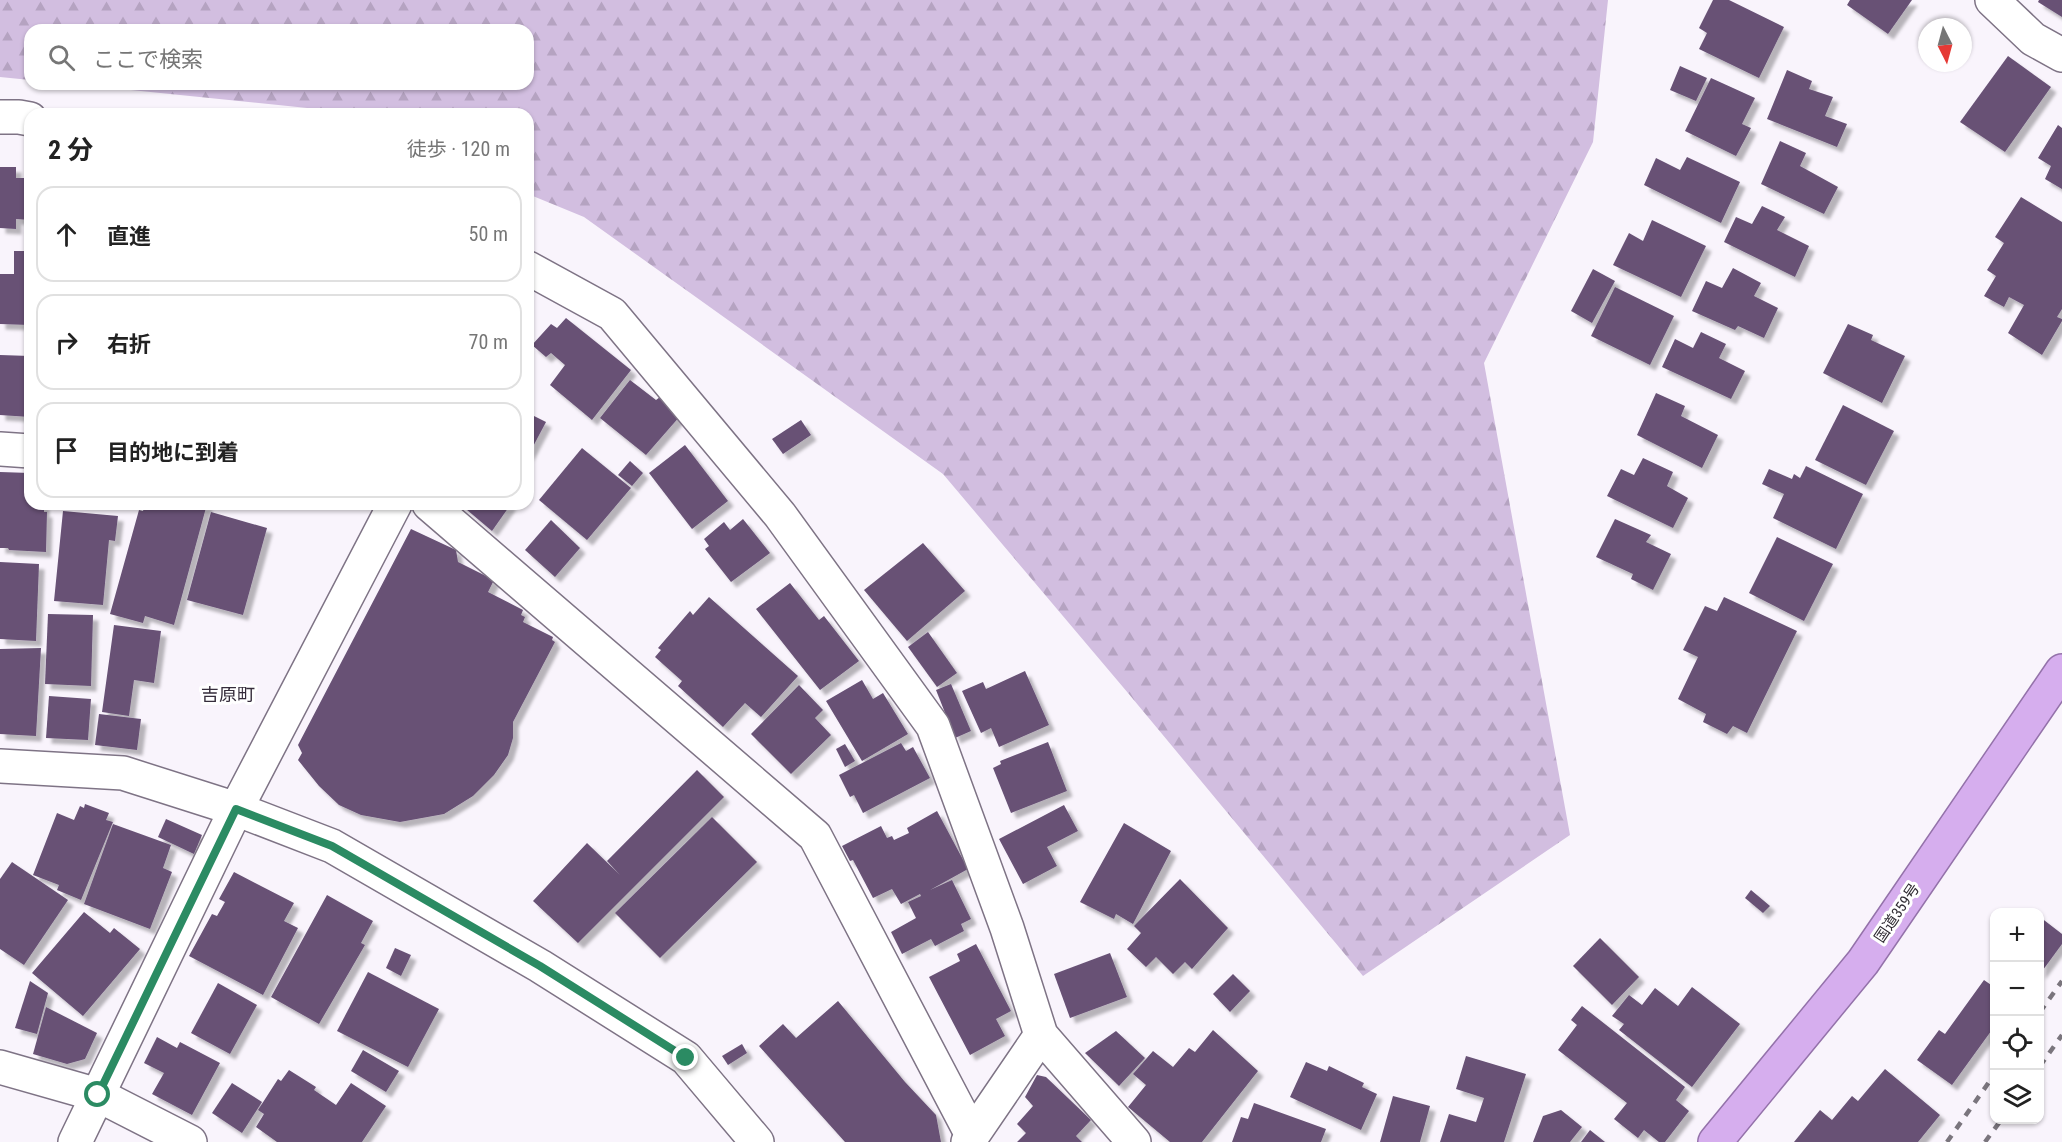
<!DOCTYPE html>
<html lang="ja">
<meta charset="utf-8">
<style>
body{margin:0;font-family:"Roboto Condensed","Noto Sans JP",sans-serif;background:#f2f2f2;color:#222}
.controls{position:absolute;right:18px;bottom:18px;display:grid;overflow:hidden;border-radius:12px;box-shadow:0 2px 4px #0004}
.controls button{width:54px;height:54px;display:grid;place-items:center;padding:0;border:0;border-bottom:2px solid #e0e0e0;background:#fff;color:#222;font:30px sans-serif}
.compass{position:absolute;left:1918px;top:18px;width:54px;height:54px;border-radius:50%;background:#fff;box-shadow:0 2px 4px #0004;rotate:174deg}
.stop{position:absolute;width:18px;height:18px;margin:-14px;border:4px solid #2b8b63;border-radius:50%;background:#fff}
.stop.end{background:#2b8b63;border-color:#fff;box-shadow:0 2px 6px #0008}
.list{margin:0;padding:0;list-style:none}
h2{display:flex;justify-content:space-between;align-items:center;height:78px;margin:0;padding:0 24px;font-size:26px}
h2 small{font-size:20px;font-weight:400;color:#767676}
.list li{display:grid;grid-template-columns:39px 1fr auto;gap:18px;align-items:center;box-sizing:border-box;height:96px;margin:0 12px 12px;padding:0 12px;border:2px solid #e0e0e0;border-radius:18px}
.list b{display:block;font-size:22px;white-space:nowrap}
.list em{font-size:20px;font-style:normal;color:#767676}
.icon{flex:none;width:33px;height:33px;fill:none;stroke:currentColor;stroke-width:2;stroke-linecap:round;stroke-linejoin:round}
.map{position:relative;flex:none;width:2062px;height:1142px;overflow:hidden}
.search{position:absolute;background:#fff;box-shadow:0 2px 4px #0004;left:24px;top:24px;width:510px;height:66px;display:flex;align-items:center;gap:15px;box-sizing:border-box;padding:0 21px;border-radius:18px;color:#767676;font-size:22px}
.panel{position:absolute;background:#fff;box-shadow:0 2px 4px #0004;left:24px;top:108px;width:510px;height:402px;border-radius:18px}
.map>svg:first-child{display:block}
.forest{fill:url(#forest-firs)}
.building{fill:#675175;filter:url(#shadow)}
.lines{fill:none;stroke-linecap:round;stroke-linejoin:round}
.minor-casing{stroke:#7e7385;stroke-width:36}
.trunk-casing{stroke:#9472aa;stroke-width:36}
.minor{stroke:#fff;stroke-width:33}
.trunk{stroke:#d6aeee;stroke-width:33}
.rail{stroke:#7a757d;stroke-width:4.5;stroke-dasharray:8 8;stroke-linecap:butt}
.route{stroke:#2b8b63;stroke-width:8}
.labels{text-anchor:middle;stroke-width:6;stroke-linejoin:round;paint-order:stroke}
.street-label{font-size:15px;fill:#2f2b32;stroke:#fff}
.quarter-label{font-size:18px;fill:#352c3b;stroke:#fff}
</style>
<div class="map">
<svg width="2062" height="1142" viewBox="0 0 2062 1142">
<defs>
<pattern id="forest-firs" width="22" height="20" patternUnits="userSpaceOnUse" patternTransform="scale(1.5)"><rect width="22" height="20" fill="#d2bee0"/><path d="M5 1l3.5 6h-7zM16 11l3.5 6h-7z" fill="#b5a3c1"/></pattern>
<filter id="shadow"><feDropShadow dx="5.5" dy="5.5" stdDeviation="1.5" flood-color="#0004"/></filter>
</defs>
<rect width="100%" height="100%" fill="#f9f4fc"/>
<!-- forest -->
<path class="forest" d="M0 0H1608L1593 142 1484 363 1570 835 1363 976 1128 693 943 474 584 217 528 194V114H329L317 109 72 84H528V30H30V80L0 77Z"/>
<!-- building -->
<g class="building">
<path d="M1713 0H1729L1784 27 1759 78 1699 49 1707 33 1699 28Z"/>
<path d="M1850 0H1912L1888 34 1847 5Z"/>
<path d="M2039 0H2062V17L2038 2Z"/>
<path d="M2008 56 2051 87 2005 152 1960 122Z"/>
<path d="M1680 66 1707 78 1696 101 1670 90Z"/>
<path d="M1787 70 1812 81 1809 89 1833 97 1825 116 1847 124 1837 147 1767 119Z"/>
<path d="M1711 78 1755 98 1742 124 1751 128 1736 156 1685 131Z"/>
<path d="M2058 125 2062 128V189L2045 179 2051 166 2038 158Z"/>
<path d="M1780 141 1806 153 1800 166 1838 187 1824 214 1761 184Z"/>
<path d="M1687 157 1740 182 1721 223 1644 185 1656 158 1680 170Z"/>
<path d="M0 167H16V178H30V220L16 219V229L0 228Z"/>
<path d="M2021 197 2062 222V309L2057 317 2062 319V321L2042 355 2008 333 2024 305 2009 297 2004 307 1984 296 1996 276 1987 270 2004 243 1995 237Z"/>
<path d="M1762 206 1785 217 1777 230 1809 246 1795 277 1724 242 1736 217 1752 224Z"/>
<path d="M1652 220 1706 246 1681 297 1613 265 1629 233 1643 241Z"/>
<path d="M14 251H30V325L0 324V274H14Z"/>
<path d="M1733 268 1761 283 1754 296 1778 308 1764 338 1738 326 1735 330 1692 311 1706 281 1722 288Z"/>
<path d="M1593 269 1615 281 1592 323 1571 311Z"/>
<path d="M1615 287 1674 316 1650 365 1591 336Z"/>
<path d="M566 318 631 370 592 420 550 385 565 365 551 353 546 357 532 345 551 324 557 328Z"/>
<path d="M1848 324 1873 335 1871 340 1905 356 1882 403 1823 373Z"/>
<path d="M1701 332 1726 344 1719 358 1745 371 1731 399 1662 367 1675 339 1693 348Z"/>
<path d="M0 355 30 356V417L0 415Z"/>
<path d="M630 380 656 400 660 397 681 415 646 455 600 418Z"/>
<path d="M1656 393 1685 406 1681 416 1718 435 1702 468 1637 435Z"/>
<path d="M1843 405 1894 431 1866 485 1815 460Z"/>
<path d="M528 413 546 422 528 456Z"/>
<path d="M801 420 811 435 783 454 772 439Z"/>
<path d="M685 445 728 501 692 529 649 473Z"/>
<path d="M582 448 631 488 587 540 539 500Z"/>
<path d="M1643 458 1673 472 1667 486 1688 498 1673 528 1607 496 1621 469 1634 475Z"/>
<path d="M630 461 643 473 632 486 618 475Z"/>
<path d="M1806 466 1863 494 1836 549 1773 518 1784 494 1762 484 1769 469 1792 479 1794 474 1800 478Z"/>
<path d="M0 472 30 473V504H44V512H47L46 552 9 550 8 548H0Z"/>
<path d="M145 504H207L174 625 145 616 143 623 110 614 139 510 143 511Z"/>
<path d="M460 504H511L492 531Z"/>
<path d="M63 511 118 516 115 541 109 540 103 605 54 601Z"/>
<path d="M211 512 267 528 243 615 187 600Z"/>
<path d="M743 519 770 553 731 582 705 549 709 546 704 539 724 522 730 530Z"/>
<path d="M1615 519 1651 535 1646 542 1671 554 1653 590 1631 579 1633 574 1596 557Z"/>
<path d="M551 520 580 548 555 577 525 550Z"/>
<path d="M411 529 456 550 458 562 494 580 488 592 523 610 521 615 525 617 523 622 553 637 552 640 555 642 513 722V738L508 755 494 775 473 796 444 814 400 822 361 815 339 805 319 786 298 760 302 753 298 745Z"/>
<path d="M1777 537 1833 564 1804 621 1749 593Z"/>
<path d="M923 543 965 591 907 641 864 590Z"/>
<path d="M0 562 39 564 36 641 0 639Z"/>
<path d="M790 583 819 620 824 616 859 661 820 690 756 609Z"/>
<path d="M709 597 798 676 761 717 745 703 723 727 678 686 682 681 655 657 661 650 658 648 690 611 693 615Z"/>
<path d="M1724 597 1797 631 1747 733 1733 726 1727 734 1703 722 1706 714 1678 699 1698 657 1683 650 1705 606 1717 611Z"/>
<path d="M48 614 93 615 91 686 45 684Z"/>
<path d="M114 625 161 631 154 683 134 680 129 716 102 712Z"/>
<path d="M928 632 957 673 937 687 908 647Z"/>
<path d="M41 648 36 736 0 734V649Z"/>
<path d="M1025 671 1049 725 999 747 991 728 981 733 962 691 983 682 986 689Z"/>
<path d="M862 680 873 699 883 693 908 734 862 761 826 701Z"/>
<path d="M951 684 971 731 955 738 936 690Z"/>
<path d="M799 685 823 710 815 718 831 735 791 774 751 734Z"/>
<path d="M49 696 91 699 88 740 46 738Z"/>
<path d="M99 714 141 719 137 750 95 745Z"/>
<path d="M1048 742 1067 791 1011 813 993 768 1001 764 1000 761Z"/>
<path d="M901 743 906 751 913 747 930 778 863 813 854 795 850 797 839 775Z"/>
<path d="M845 744 855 761 845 767 836 749Z"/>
<path d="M697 770 724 797 578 943 533 901 587 843 620 875 607 861Z"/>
<path d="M85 804 109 813 106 820 113 822 81 900 57 890 59 885 33 875 57 813 74 820 80 806 84 808Z"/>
<path d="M1064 805 1078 831 1047 847 1057 866 1023 884 999 839Z"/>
<path d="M937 811 968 869 930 890 952 880 971 919 961 924 964 931 935 946 931 939 902 954 891 932 916 918 908 902 921 896 920 894 901 904 892 889 873 898 853 860 850 861 842 846 881 826 887 838 892 836 894 840 909 833 907 828Z"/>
<path d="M712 817 757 862 660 958 615 913Z"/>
<path d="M166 819 202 835 194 854 158 837Z"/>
<path d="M1124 823 1171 851 1133 924 1116 914 1114 919 1080 902Z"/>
<path d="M113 824 171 845 163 868 172 872 150 929 84 904Z"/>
<path d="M12 862 68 900 24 965 0 949V879Z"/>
<path d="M234 872 294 903 284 921 298 928 263 995 189 956 212 914 217 916 225 902 219 899Z"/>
<path d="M1180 879 1228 928 1192 969 1185 962 1173 974 1156 957 1146 967 1127 949 1141 933 1134 926Z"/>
<path d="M1751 890 1770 906 1763 913 1745 898Z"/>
<path d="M327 895 373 921 361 943 365 945 319 1024 271 997Z"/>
<path d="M84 912 110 933 114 928 140 949 83 1016 32 973Z"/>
<path d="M2040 917 2062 934V944L2040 974Z"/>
<path d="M1600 938 1639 977 1612 1005 1573 966Z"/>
<path d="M976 944 1011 1011 996 1019 1005 1036 970 1055 929 977 960 961 957 954Z"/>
<path d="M395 948 411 955 401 976 386 968Z"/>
<path d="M1110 953 1127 997 1070 1018 1054 974Z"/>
<path d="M368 972 439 1009 408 1067 337 1031Z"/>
<path d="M1233 974 1250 991 1230 1012 1213 994Z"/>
<path d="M1984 980 1994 987V1027L1952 1085 1917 1060 1939 1030 1945 1034Z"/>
<path d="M30 981 48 993 37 1034 15 1028Z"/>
<path d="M218 983 257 1005 230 1054 191 1033Z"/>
<path d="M1692 987 1740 1024 1692 1087 1619 1030 1624 1024 1612 1016 1629 995 1642 1005 1655 988 1678 1006Z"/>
<path d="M838 1001 905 1082 936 1115 941 1142H845L759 1046 783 1024 796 1038Z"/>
<path d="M1582 1006 1685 1087 1676 1100 1689 1111 1665 1142H1659L1644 1130 1638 1138 1614 1119 1627 1103 1558 1050 1577 1025 1571 1020Z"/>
<path d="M46 1007 97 1033 85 1059 67 1064 33 1054Z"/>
<path d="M1213 1030 1258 1071 1202 1142H1170L1128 1107 1146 1085 1133 1074 1153 1051 1173 1067 1189 1048 1195 1052Z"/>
<path d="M1116 1031 1145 1058 1119 1086 1085 1053Z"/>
<path d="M157 1037 177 1048 180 1042 220 1063 192 1115 152 1094 164 1073 144 1063Z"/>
<path d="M742 1044 747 1053 728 1065 722 1056Z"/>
<path d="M363 1050 399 1071 386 1092 351 1071Z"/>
<path d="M1466 1056 1526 1074 1504 1142H1440L1449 1114 1476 1122 1484 1098 1456 1089Z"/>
<path d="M1306 1062 1327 1071 1329 1066 1364 1083 1362 1087 1377 1094 1361 1130 1290 1097Z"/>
<path d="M1885 1069 1940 1115 1918 1142H1794L1820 1110 1832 1120 1852 1096 1858 1101Z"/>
<path d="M289 1070 316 1087 314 1090 336 1105 351 1083 386 1106 362 1142H277L256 1127 264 1114 258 1110 278 1079 281 1081Z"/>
<path d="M1037 1075 1046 1077 1091 1120 1076 1136 1082 1142H1017L1026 1133 1017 1124 1033 1106 1025 1097Z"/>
<path d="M232 1083 262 1102 242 1133 212 1113Z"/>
<path d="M1393 1096 1430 1106 1420 1142H1380Z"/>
<path d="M1254 1103 1326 1129 1321 1142H1232L1241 1117 1248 1119Z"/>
<path d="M1561 1110 1582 1127 1570 1142H1533L1543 1116Z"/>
<path d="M1590 1130 1605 1142H1581Z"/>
</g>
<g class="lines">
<!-- minor casing -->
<g class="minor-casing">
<g id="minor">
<path d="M1992 0 2033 39 2062 55"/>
<path d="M0 117H19L30 119"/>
<path d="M528 268 612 314 780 515 933 726 1007 928 1041 1035 1134 1142"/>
<path d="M0 449 30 451"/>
<path d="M429 504 815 836 972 1135"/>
<path d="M0 766 123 773 236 809 332 846 540 966 686 1058 757 1142"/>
<path d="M0 1067 98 1095 190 1142"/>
<path d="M75 1142 236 809 395 504"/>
<path d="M968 1142 1041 1035"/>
</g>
</g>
<!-- trunk casing -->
<g class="trunk-casing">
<path id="trunk" d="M1715 1142 1863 962 2062 671"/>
</g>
<!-- minor -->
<use href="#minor" class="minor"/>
<!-- trunk -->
<use href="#trunk" class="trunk"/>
<!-- rail -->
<g class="rail">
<path d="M2040 1012 2062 981"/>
<path d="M2040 1066 2062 1035"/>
<path d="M1947 1142 1994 1075"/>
<path d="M1985 1142 2001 1120"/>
</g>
</g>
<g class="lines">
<!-- route -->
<path class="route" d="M98 1095 236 809 332 846 540 966 686 1058"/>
</g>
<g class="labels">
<!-- street labels -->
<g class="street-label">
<text transform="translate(1897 913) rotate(-56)" y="5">国道359号</text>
</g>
<!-- quarter labels -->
<g class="quarter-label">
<text x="228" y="701">吉原町</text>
</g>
</g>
</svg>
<div class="controls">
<button>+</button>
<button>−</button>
<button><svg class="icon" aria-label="locate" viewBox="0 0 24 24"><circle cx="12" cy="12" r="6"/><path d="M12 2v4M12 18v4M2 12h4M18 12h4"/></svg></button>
<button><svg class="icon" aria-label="layers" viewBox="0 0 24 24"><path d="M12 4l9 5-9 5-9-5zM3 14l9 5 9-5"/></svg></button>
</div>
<svg class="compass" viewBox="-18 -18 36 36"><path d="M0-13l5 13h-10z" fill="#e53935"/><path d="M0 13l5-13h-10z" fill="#767676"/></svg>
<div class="stop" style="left:98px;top:1095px"></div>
<div class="stop end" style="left:686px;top:1058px"></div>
<div class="search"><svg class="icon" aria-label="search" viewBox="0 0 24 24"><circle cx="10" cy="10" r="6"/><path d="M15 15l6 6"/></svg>ここで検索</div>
<section class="panel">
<h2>2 分<small>徒歩 · 120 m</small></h2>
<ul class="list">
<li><svg class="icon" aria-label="ahead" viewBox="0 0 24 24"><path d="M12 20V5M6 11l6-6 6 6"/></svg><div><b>直進</b></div><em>50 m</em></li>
<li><svg class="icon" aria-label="right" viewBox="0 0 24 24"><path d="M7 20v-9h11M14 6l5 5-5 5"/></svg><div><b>右折</b></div><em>70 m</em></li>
<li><svg class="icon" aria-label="arrive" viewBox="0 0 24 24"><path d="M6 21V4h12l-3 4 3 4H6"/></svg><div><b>目的地に到着</b></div></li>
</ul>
</section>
</div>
